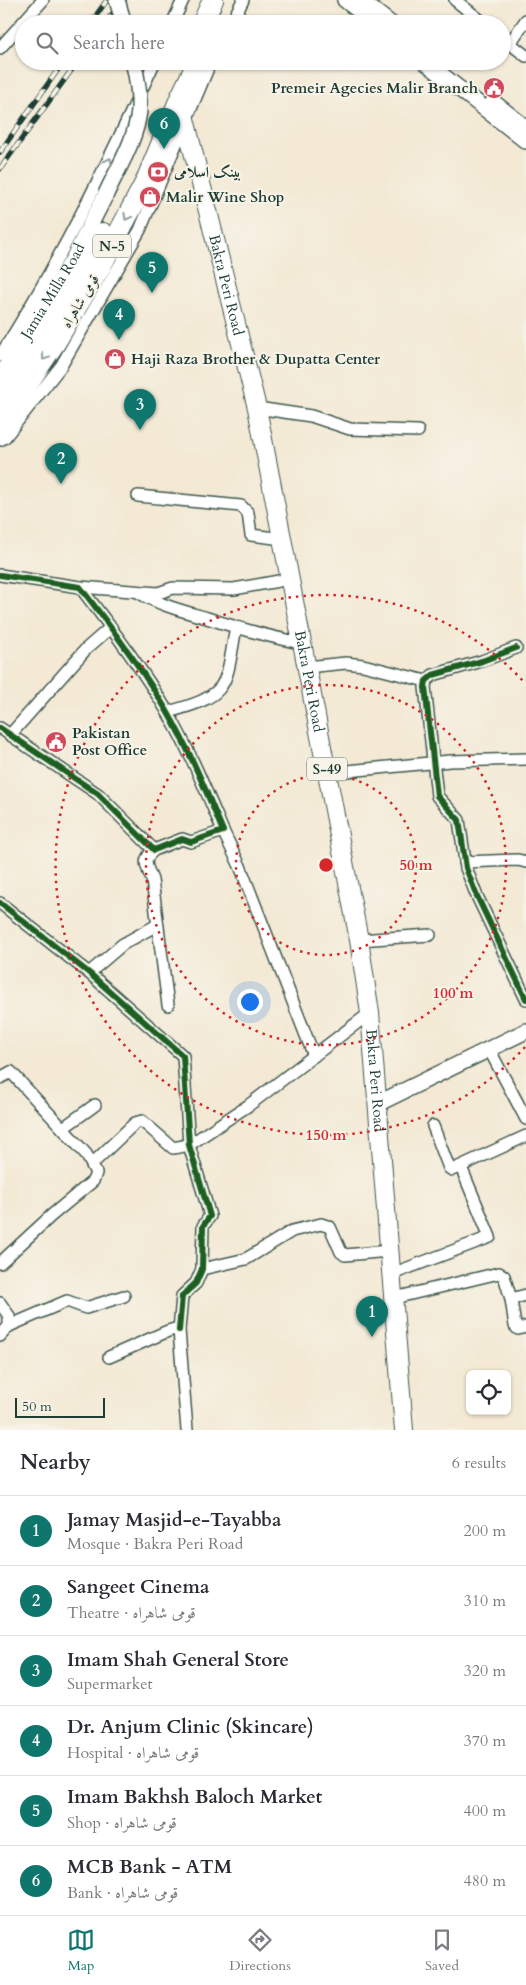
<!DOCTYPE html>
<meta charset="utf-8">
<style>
body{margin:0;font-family:Cardo,Amiri,serif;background:#f7f7f7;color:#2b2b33}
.controls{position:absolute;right:15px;bottom:15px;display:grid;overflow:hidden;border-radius:8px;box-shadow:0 1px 4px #0004}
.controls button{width:45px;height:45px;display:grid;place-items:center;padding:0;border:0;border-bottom:1px solid #e1e1e2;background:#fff;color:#2b2b33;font:25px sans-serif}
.scale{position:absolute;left:15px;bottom:12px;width:90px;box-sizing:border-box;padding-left:5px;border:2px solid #1f3d34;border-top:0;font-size:14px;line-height:18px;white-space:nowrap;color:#1f3d34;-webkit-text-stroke:4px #f7f3e8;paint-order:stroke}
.you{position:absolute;left:249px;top:1001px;width:18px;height:18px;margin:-12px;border:4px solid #fff;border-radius:50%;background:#1a73e8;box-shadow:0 0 0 8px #1a73e833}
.badge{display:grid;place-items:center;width:32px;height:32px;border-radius:50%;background:#0f766e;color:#fff;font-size:16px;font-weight:700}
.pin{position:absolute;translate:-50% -41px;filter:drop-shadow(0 1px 2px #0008)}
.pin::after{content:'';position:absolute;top:26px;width:18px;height:15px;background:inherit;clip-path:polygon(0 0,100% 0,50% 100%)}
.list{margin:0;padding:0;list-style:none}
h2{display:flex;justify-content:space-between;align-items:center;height:65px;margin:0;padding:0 20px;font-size:21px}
h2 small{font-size:16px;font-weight:400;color:#7c7c81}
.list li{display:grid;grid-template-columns:32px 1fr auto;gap:15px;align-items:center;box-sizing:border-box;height:70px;padding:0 20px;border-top:1px solid #e1e1e2}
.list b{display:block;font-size:19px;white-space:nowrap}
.list p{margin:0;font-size:16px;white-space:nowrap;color:#7c7c81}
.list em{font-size:16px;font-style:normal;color:#7c7c81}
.icon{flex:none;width:28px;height:28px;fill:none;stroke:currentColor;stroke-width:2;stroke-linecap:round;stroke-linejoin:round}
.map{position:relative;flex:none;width:526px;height:1430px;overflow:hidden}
.search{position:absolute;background:#fff;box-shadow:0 1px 4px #0004;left:15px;right:15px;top:15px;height:55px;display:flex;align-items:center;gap:12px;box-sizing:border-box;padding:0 18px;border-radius:28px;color:#7c7c81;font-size:19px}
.sheet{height:485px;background:#fff}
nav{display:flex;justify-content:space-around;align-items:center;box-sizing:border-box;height:70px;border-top:1px solid #e1e1e2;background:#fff;font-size:14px;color:#7c7c81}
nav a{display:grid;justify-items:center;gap:2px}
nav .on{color:#0f766e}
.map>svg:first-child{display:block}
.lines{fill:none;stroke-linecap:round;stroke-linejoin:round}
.street-casing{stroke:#3f574c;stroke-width:14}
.secondary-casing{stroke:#3f574c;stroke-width:18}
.primary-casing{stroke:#3f574c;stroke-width:20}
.highway-casing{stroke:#3f574c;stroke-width:22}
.street{stroke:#fff;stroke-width:11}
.secondary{stroke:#fff;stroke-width:15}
.primary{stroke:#fff;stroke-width:18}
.highway{stroke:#fff;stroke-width:20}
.rail-casing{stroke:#1f3d34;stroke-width:5.5}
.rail{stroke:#f7f3e8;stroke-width:4;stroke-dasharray:11;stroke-linecap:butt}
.secondary-bridge-casing{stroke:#3f574c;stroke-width:18;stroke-linecap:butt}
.secondary-bridge{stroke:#fff;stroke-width:15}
.cycleway-casing{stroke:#f7f3e8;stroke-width:9}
.cycleway{stroke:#1b5e20;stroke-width:6}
.oneway{stroke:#8f9e9a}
.ring{fill:none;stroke:#d62828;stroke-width:2.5;stroke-dasharray:2.5 5}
.labels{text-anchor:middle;stroke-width:4;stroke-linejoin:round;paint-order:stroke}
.shield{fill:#f7f3e8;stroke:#60746a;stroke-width:1}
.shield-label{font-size:14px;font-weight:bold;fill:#1f3d34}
.poi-label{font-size:15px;font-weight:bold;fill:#1f3d34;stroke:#f7f3e8;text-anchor:start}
.street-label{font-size:15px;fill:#1f3d34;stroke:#f7f3e8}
.centre{fill:#d62828;stroke:#f7f3e8;stroke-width:2.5}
.ring-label{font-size:15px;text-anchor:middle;font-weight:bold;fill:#d62828;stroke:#f7f3e8;stroke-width:4;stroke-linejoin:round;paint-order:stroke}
</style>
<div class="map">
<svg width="526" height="1430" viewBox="0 0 526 1430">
<rect width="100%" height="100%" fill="#f7f3e8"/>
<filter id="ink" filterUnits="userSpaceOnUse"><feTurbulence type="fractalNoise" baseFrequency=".02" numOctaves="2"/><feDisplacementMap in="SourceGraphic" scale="10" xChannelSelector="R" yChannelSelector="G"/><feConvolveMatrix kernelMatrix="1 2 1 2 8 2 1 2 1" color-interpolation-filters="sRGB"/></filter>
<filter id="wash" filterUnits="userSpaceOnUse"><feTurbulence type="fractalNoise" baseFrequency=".0096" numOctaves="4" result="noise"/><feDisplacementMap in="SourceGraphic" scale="20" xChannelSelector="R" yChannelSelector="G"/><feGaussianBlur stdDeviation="1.12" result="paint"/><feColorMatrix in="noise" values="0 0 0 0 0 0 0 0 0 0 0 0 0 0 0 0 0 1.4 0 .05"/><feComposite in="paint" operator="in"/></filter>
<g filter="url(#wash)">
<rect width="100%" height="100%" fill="#f3e9d4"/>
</g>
<g filter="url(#ink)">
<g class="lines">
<!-- street casing -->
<g class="street-casing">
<g id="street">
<path d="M455 0 485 24"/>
<path d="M172 24 183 0"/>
<path d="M231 24 243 0"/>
<path d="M502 37 526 56"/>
<path d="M510 43 526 20"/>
<path d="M0 48 43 0"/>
<path d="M0 356C60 262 108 163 155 61"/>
<path d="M257 408 311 416 350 429 418 431"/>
<path d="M0 440 5 437 61 366 140 230 211 61"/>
<path d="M138 496 241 506 248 513 251 535 283 539"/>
<path d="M0 575 80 587C111 627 141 667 167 711 189 749 206 791 223 831L191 842 182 839 154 850 98 794 0 728"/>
<path d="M80 587 158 593 173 588 234 589 290 579"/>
<path d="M138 592C159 605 183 611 207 618 238 628 269 637 301 643"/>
<path d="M516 648 482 661 433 675 426 681 425 687 437 796 459 820 466 868 476 894 526 999"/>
<path d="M306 667 346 663 363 665 426 681"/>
<path d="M168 712C231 695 225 687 236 627"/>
<path d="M10 735 86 649 111 627"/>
<path d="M327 773 450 761 526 759"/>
<path d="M223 831 240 866 314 1056"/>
<path d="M154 850C141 861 147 866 152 880L168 1005"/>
<path d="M465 862 518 860 526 862"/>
<path d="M0 903 89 973 183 1056 189 1145 210 1216 203 1226 202 1269 196 1283 182 1296 179 1330"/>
<path d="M359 940 430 935"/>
<path d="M89 973 123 944 157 925"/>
<path d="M489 1049 526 1119"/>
<path d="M0 1078 11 1072 86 1154 96 1173 93 1181 52 1215 0 1263"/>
<path d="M433 1126 449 1168 452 1170 526 1136"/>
<path d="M63 1128 95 1105"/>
<path d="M92 1164 135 1123 142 1121 173 1148 189 1145 249 1105 370 1013"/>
<path d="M202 1269 246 1259 292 1231 321 1224 330 1227 341 1252 345 1255 389 1251"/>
<path d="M392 1274 490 1237 461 1167"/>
<path d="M394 1298 499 1273 504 1276 511 1299 515 1326 518 1329 526 1327"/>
<path d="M511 1299 526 1295"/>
<path d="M0 1303 9 1316V1326L0 1336"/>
<path d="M9 1326 67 1301 86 1308 124 1296"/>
<path d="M109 1357 168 1331 175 1329 179 1330 187 1430"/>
</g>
</g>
<!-- secondary casing -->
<g class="secondary-casing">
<g id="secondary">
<path d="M345 0 367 17"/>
<path d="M360 0 391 24"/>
<path d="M424 61 526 141"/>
<path d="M493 102 526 128"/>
<path id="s1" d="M0 377 73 259 106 194"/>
<path d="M377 1104 526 1031"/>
</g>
</g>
<!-- primary casing -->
<g class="primary-casing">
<g id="primary">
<path id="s2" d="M185 119 257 408 359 940 370 1013 404 1430"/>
</g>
</g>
<!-- highway casing -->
<g class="highway-casing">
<g id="highway">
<path d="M202 24 213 0"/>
<path d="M0 399 44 333 103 233"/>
<path d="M0 425 55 343 101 266 145 183 181 96 198 61"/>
</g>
</g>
<!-- street -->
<use href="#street" class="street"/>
<!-- secondary -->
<use href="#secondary" class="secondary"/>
<!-- primary -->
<use href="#primary" class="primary"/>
<!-- highway -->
<use href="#highway" class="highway"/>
<!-- rail casing -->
<g class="rail-casing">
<g id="rail">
<path d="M90 24 107 0"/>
<path d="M104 24 124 0"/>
<path d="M0 152 64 61"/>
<path d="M0 169 78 61"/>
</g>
</g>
<!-- rail -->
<use href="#rail" class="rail"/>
<!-- secondary-bridge casing -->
<g class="secondary-bridge-casing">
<g id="secondary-bridge">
<path d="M117 0 124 24"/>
<path d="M106 194C118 168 136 140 139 111 140 95 137 77 133 61"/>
</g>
</g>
<!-- secondary-bridge -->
<use href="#secondary-bridge" class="secondary-bridge"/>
<!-- cycleway casing -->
<g class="cycleway-casing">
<g id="cycleway">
<path d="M0 575 80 587C111 627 141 667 167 711 189 749 206 791 223 831L191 842 182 839 154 850 98 794 0 728"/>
<path d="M516 648 482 661 433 675 426 681 425 687 437 796 459 820 466 868 476 894 526 999"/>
<path d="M0 903 89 973 183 1056 189 1145 210 1216 203 1226 202 1269 196 1283 182 1296 179 1330"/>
</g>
</g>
<!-- cycleway -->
<use href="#cycleway" class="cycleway"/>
</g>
<!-- one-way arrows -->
<defs><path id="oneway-chevron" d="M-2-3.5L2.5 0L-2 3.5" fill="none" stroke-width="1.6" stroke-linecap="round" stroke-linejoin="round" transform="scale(1.25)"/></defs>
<g class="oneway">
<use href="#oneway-chevron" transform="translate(109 161) rotate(-65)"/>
<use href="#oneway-chevron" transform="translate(127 217) rotate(118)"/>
<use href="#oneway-chevron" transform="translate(45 357) rotate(124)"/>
</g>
</g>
<!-- distance rings -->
<g class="ring">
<circle cx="326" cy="865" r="90"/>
<circle cx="326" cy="865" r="180"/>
<path d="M525 1047A270 270 0 1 1 525 683"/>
</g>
<!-- icons -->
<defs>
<g id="civic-disc" transform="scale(1.125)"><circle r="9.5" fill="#d1495b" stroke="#f7f3e8"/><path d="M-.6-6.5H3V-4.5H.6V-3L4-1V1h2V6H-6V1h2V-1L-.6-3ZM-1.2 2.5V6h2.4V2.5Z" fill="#fff"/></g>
<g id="bank-disc" transform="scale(1.125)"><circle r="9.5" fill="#d1495b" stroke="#f7f3e8"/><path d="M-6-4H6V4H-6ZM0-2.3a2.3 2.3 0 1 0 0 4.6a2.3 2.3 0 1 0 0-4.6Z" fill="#fff"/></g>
<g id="shop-disc" transform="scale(1.125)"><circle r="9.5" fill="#d1495b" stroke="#f7f3e8"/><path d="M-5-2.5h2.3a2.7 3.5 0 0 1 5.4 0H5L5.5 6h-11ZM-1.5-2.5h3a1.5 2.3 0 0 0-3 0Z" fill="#fff"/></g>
</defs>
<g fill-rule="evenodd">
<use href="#civic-disc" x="494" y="88"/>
<use href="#bank-disc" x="158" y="172"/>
<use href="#shop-disc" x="150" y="197"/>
<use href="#shop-disc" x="115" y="359"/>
<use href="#civic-disc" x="56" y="742"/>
</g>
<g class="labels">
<!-- shield labels -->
<g class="shield">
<rect x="93" y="234.5" width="38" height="23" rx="4"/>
<rect x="307" y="757.5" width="40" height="23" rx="4"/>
</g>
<g class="shield-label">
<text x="112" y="251">N-5</text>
<text x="327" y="774">S-49</text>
</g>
<!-- poi labels -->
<g class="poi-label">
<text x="478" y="93" text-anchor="end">Premeir Agecies Malir Branch</text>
<text x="174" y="177">بینک اسلامی</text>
<text x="166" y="202">Malir Wine Shop</text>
<text x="131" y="364">Haji Raza Brother &amp; Dupatta Center</text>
<text x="72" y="738">Pakistan<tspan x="72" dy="17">Post Office</tspan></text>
</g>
<!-- street labels -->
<g class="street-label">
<text dy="5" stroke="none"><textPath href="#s2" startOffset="171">Bakra Peri Road</textPath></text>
<text dy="5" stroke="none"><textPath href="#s1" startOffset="101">Jamia Milla Road</textPath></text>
<text transform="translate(80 301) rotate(-59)" y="5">قومی شاہراہ</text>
<text dy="5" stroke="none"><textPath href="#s2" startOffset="576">Bakra Peri Road</textPath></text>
<text dy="5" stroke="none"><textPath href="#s2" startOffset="981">Bakra Peri Road</textPath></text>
</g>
</g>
<circle cx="326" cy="865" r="8" class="centre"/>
<g class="ring-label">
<text x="416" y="870">50 m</text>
<text x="453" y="998">100 m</text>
<text x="326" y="1140">150 m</text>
</g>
</svg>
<div class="controls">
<button><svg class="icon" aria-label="locate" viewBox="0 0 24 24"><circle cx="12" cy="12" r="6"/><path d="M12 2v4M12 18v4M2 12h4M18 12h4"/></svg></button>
</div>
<div class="scale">50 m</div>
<div class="you"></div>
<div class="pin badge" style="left:372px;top:1337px">1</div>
<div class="pin badge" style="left:61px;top:484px">2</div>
<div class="pin badge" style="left:140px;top:430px">3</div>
<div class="pin badge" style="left:119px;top:340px">4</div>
<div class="pin badge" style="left:152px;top:293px">5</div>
<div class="pin badge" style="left:164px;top:149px">6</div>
<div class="search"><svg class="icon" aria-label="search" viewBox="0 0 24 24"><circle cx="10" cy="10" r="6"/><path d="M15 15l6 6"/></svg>Search here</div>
</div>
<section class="sheet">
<h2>Nearby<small>6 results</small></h2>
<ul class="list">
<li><span class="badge">1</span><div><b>Jamay Masjid-e-Tayabba</b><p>Mosque · Bakra Peri Road</p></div><em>200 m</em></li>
<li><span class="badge">2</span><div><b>Sangeet Cinema</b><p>Theatre · قومی شاہراہ</p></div><em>310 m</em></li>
<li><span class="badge">3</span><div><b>Imam Shah General Store</b><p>Supermarket</p></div><em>320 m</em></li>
<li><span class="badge">4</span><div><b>Dr. Anjum Clinic (Skincare)</b><p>Hospital · قومی شاہراہ</p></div><em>370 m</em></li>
<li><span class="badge">5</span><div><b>Imam Bakhsh Baloch Market</b><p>Shop · قومی شاہراہ</p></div><em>400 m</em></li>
<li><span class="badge">6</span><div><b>MCB Bank - ATM</b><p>Bank · قومی شاہراہ</p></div><em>480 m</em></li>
</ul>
</section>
<nav>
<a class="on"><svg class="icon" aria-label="map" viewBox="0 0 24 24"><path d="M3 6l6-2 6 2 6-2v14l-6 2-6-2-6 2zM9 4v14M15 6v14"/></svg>Map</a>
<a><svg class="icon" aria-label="directions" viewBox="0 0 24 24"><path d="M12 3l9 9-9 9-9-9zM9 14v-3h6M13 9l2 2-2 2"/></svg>Directions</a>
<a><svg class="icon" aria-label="saved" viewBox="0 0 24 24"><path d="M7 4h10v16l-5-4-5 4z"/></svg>Saved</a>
</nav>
